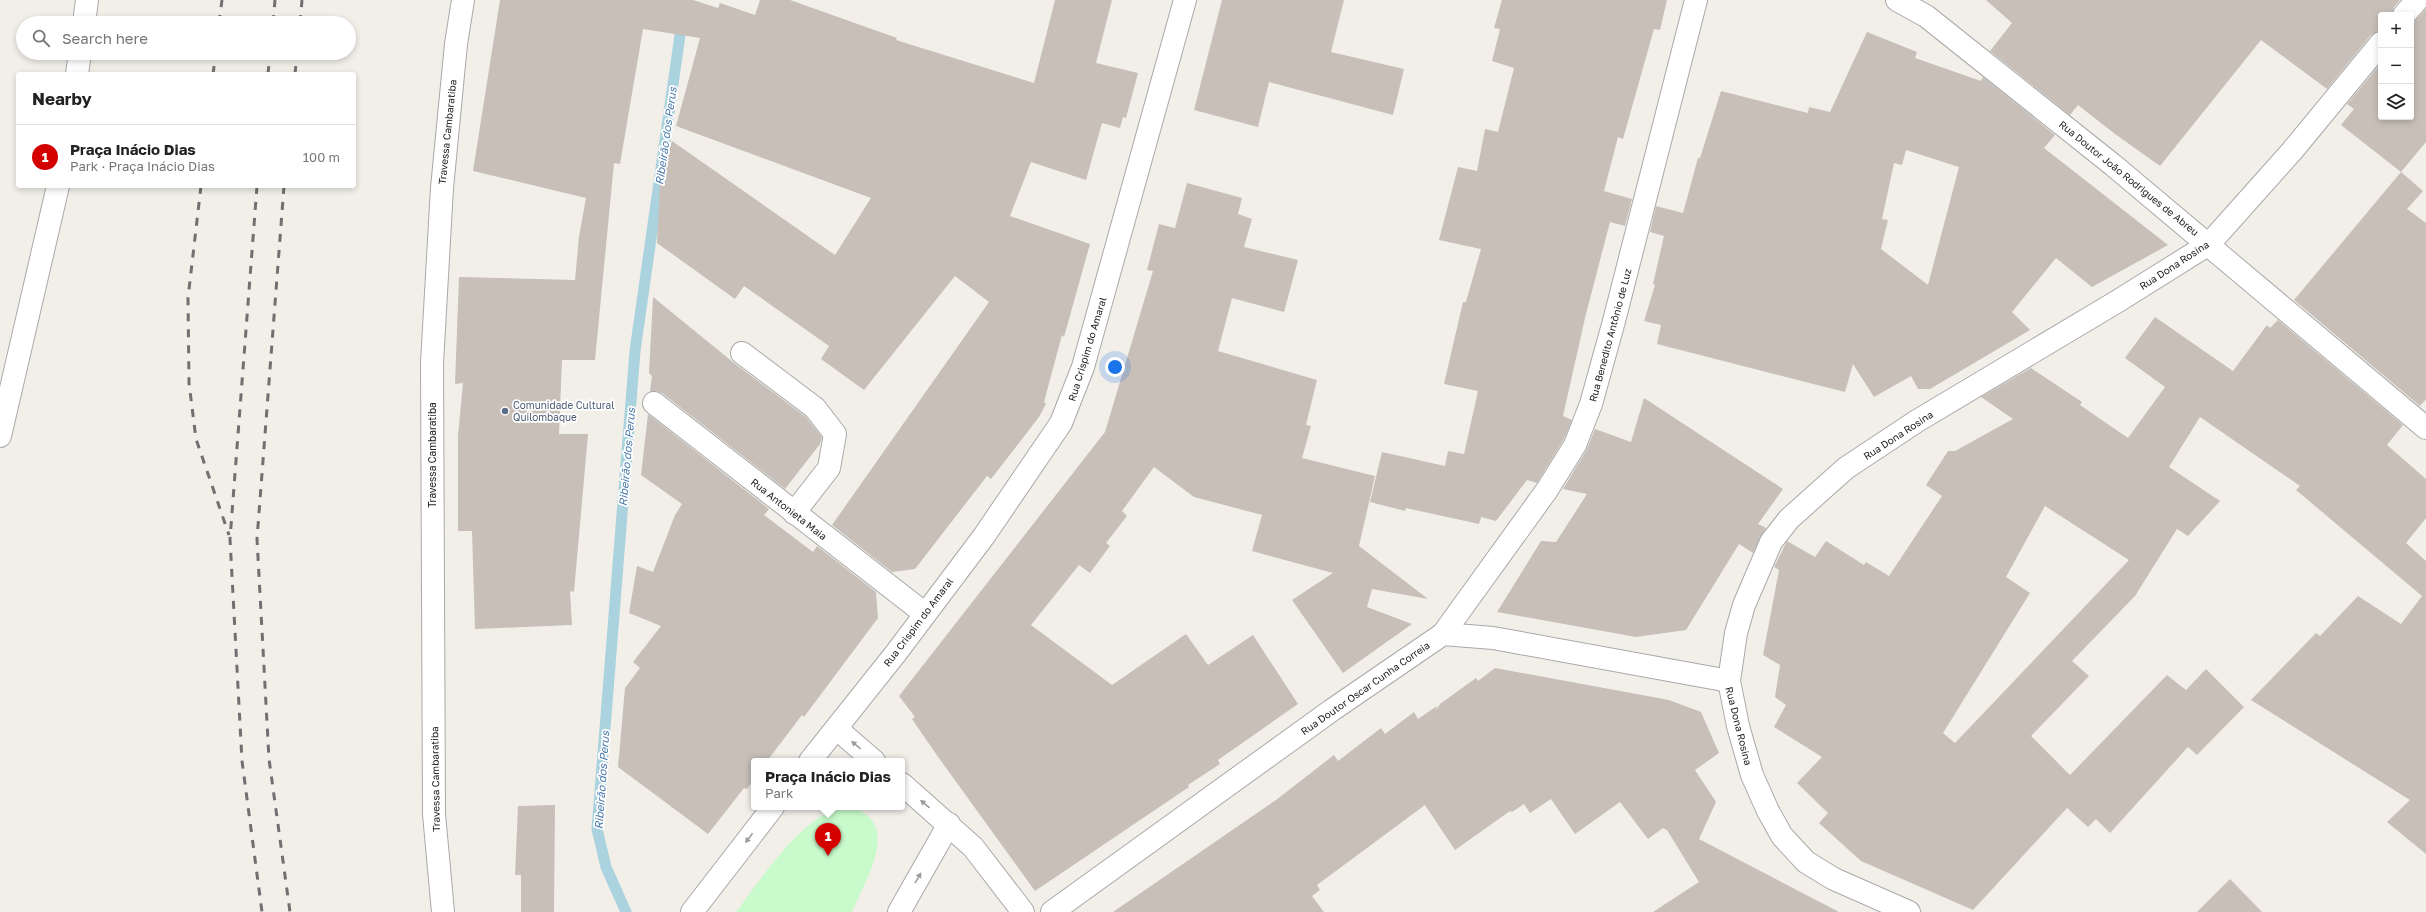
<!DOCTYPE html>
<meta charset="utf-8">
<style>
body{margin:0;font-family:"Golos Text",sans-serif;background:#f6f6f6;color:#222}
.controls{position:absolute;right:12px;top:12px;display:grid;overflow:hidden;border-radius:4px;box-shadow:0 2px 6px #0003}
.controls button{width:36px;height:36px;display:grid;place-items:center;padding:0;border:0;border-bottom:1px solid #e0e0e0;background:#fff;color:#222;font:20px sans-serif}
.you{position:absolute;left:1115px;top:367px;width:14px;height:14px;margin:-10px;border:3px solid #fff;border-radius:50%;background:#1a73e8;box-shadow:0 0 0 6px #1a73e833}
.badge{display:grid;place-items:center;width:26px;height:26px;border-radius:50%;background:#d40000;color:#fff;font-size:13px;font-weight:700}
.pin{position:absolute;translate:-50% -33px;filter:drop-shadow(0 1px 2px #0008)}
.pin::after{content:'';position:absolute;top:21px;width:14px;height:12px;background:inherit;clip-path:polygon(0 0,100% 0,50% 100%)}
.popup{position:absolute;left:751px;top:758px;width:154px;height:52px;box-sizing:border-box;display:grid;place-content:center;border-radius:4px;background:#fff;filter:drop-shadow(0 1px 3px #0005);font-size:13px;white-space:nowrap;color:#767676}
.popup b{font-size:15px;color:#222}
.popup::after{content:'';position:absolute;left:50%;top:100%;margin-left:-8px;border:8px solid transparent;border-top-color:#fff}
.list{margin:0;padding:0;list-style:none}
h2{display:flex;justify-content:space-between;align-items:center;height:52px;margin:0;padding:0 16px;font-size:17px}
h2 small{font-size:13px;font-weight:400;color:#767676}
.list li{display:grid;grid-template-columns:26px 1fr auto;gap:12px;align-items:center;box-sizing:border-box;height:64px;padding:0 16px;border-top:1px solid #e0e0e0}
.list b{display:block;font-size:15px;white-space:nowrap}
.list p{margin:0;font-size:13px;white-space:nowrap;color:#767676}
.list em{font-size:13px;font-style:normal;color:#767676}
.icon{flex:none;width:22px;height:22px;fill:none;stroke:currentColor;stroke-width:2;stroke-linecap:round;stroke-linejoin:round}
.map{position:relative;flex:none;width:2426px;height:912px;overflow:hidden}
.search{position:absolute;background:#fff;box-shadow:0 2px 6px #0003;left:16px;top:16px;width:340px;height:44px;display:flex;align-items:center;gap:10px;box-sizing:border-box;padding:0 14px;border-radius:22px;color:#767676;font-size:15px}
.panel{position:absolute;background:#fff;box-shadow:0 2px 6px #0003;left:16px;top:72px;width:340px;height:116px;border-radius:4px}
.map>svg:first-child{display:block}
.park{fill:#c8facc}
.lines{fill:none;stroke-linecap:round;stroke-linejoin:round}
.stream{stroke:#aad3df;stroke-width:11}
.building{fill:#c7bfb8;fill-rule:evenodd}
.minor-casing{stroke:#a9a9a9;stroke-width:24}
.minor{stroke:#fff;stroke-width:22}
.rail{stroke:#707070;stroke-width:3;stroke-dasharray:8 8;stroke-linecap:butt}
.oneway{fill:#9c9c9c}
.service-dot{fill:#5c6f8a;stroke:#fff;stroke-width:1.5}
.labels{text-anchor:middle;stroke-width:3.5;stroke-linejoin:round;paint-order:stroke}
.street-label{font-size:10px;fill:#222;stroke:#fff}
.service-label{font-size:10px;fill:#4e5e75;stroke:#fff;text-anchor:start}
.water-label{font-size:11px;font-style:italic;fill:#4a7aab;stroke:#fff}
</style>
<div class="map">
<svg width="2426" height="912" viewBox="0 0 2426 912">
<rect width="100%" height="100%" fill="#f2efe9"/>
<!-- park -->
<path class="park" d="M851 807C903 823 865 880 852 912H736C759 882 809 804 851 807Z"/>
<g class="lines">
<!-- stream -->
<path class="stream" d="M626 912 606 867 597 829 635 351 685 0"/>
</g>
<!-- building -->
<g class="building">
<path d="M500 0H693L718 8 720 3 755 15 760 0H790L897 38 896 40 1034 83 1055 0H1112L1096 63 1138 73 1126 118 1123 117 1120 128 1102 123 1086 180 1031 162 1010 216 1090 244 1064 337 1062 335 1044 402 1046 404 1039 417 991 479 987 476 915 569 892 572 832 525 989 302 955 276 864 390 821 359 829 346 744 286 735 299 657 243 660 183 672 141 835 255 871 198 676 126 700 38 643 29 620 164 614 163 595 360H562L559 434H588L574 592 570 591 572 625 475 629 472 531H458V436L463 383 455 384 459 277 575 280 579 237 586 198 473 171Z"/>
<path d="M1222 0H1344L1331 52 1404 69 1393 115 1269 82 1258 127 1194 110Z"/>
<path d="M1502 0H1667L1660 30 1654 29 1623 139 1618 137 1604 191 1632 199 1625 226 1610 222 1585 318 1563 416 1572 420 1564 439 1537 483 1527 480 1496 521 1481 517 1479 524 1406 508 1405 511 1370 502 1382 452 1445 466 1448 451 1464 454 1478 391 1444 384 1463 302H1466L1481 249 1439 240 1458 167 1477 171 1485 129 1498 132 1514 68 1492 61 1500 29 1494 28Z"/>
<path d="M1986 0H2400L2394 7 2392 15H2381V31L2371 35 2327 89 2261 40 2160 166 2115 134 2078 105 2070 115 1990 51 2012 23Z"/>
<path d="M2426 9V142L2401 172 2341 125 2354 109 2347 104 2381 63V117H2411V25Z"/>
<path d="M1867 32 1917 52 1915 58 1981 81 1983 77 2055 135 2044 148 2168 245 2092 287 2056 258 2012 312 2030 330 1930 389H1918L1911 376 1874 397 1853 364 1845 392 1657 344 1661 325 1644 321 1655 285 1653 284 1664 236 1650 232 1656 206 1683 213 1698 158H1700L1721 91 1808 113 1809 107 1830 112ZM1906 150 1959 167 1928 285 1881 249 1888 220 1882 219 1894 163 1902 165Z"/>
<path d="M2401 172 2423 191 2407 209 2426 223V399L2420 406 2294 300Z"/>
<path d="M1187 183 1242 198 1238 214 1252 219 1244 247 1298 260 1284 312 1232 298 1218 351 1317 380 1306 425 1311 426 1302 458 1375 476 1359 546 1428 599 1372 589 1367 607 1412 624 1343 673 1292 600 1333 573 1252 551 1262 515 1194 497 1154 467 1122 511 1127 516 1106 543 1110 546 1090 573 1079 565 1031 625 1112 685 1186 634 1208 665 1253 635 1298 704 1218 760 1220 764 1188 785 1189 787 1035 891 936 754 912 719 915 717 899 696 1105 432 1153 271 1147 270 1159 224 1175 228Z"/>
<path d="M653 297 734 363 806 417 822 437 820 444 785 489 662 393 650 391 652 376 649 373Z"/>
<path d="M2155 317 2233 371 2267 325 2270 328 2278 320 2403 425 2387 445 2426 479V518L2406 543 2426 561V854L2387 822 2410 800 2251 700 2316 633 2320 636 2358 596 2401 624 2422 596 2296 490 2300 486 2200 417 2169 467 2220 501 2188 536 2177 529 2135 596 2072 661 2089 676 2031 736 2070 775 2167 675 2186 690 2206 669 2244 707 2197 755 2188 747 2110 833 2096 819 2088 827 2067 808 1973 910 1861 861 1819 823 1828 813 1797 783 1822 757 1774 727 1786 705 1775 697 1780 665 1763 655 1779 570 1774 567 1787 541 1815 557 1826 541 1864 565 1866 562 1889 576 1942 496 1926 485 1948 451H1955L2013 419 1981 397 2031 368 2082 402 2080 405 2128 438 2165 387 2125 358ZM2045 506 2129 560 1955 743 1943 733 2030 593 2006 577Z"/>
<path d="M1644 398 1783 489 1758 524 1766 528 1753 553 1739 544 1686 630 1636 637 1497 612 1541 541 1556 542 1587 494 1563 489 1586 451 1595 429 1631 442Z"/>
<path d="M648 414 769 509 764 515 813 552 817 546 876 592 878 618 804 717 802 715 767 761H754V779L747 789 744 788 708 834 618 767 625 688 640 668 633 662 661 626 629 613 637 566 653 572 675 515 682 504 641 475Z"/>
<path d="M1495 668 1669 700 1701 712 1719 753 1695 770 1716 802 1699 839 1839 912H1653L1699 882 1667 830 1663 828 1648 839 1620 802 1575 834 1551 799 1530 813 1524 804 1512 812 1510 811 1455 850 1425 805 1317 885 1320 890 1312 896 1324 912H1113L1276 800 1334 755 1338 761 1381 728 1385 734 1414 712 1418 719 1437 706 1436 710 1440 704 1476 678 1478 681Z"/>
<path d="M555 805 554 912H521V875H515L518 806Z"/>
<path d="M2230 879 2262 912H2197Z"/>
</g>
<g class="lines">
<!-- minor casing -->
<g class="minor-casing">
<g id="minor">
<path d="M1897 0 1926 16 2113 165 2426 428"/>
<path d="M2404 15 2417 0"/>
<path d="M84 23 87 0"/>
<path d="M77 74 80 53"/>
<path d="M742 353 815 408 835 434 829 468 794 513"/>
<path d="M654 403 924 613"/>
<path d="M0 436 58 186"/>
<path d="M1443 634 1547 490 1575 445 1591 404 1614 321 1696 0"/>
<path d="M837 729 874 761"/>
<path d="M810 761 896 653 984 536 1061 423 1083 367 1185 0"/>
<path d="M902 784 973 847 1023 912"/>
<path d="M443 912 434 814 432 363 442 188 456 44 463 0"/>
<path d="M692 912 773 807"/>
<path d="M899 912 949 824"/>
<path d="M1052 912 1332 710 1443 634 1493 638 1729 681"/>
<path d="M1909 912 1834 879 1806 862 1782 836 1768 811 1752 775 1738 726 1729 681 1736 633 1744 605 1771 542 1789 519 1846 468 1917 421 2118 301 2209 244 2292 151 2381 43"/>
</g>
</g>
<!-- minor -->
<use href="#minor" class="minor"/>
<!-- rail -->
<g class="rail">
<path d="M219 23 222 0"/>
<path d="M273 23 275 0"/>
<path d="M300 23 302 0"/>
<path d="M213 74 216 53"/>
<path d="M268 74 270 53"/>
<path d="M295 74 297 53"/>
<path d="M201 186 188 298 189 383 196 439 229 535"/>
<path d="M257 186 230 539 242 761 262 912"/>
<path d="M284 186 257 539 269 759 290 912"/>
</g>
</g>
<!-- one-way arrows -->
<defs><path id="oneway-solid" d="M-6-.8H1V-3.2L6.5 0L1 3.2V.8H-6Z"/></defs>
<g class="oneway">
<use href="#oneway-solid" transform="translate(856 745) rotate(-140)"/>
<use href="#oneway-solid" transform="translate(925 804) rotate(-140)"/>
<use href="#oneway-solid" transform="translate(749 838) rotate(127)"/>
<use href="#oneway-solid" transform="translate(918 878) rotate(-60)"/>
</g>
<!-- markers -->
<circle class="service-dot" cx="505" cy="411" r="4"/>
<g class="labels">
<!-- street labels -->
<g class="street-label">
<text transform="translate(447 132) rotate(-84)" y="4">Travessa Cambaratiba</text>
<text transform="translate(2129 178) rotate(39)" y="4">Rua Doutor João Rodrigues de Abreu</text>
<text transform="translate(2174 265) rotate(-33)" y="4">Rua Dona Rosina</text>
<text transform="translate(1610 335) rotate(-75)" y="4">Rua Benedito Antônio de Luz</text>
<text transform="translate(1087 349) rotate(-73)" y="4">Rua Crispim do Amaral</text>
<text transform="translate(1898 435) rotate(-33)" y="4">Rua Dona Rosina</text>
<text transform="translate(432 455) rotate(-90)" y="4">Travessa Cambaratiba</text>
<text transform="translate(789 509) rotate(38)" y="4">Rua Antonieta Maia</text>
<text transform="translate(918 622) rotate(-53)" y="4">Rua Crispim do Amaral</text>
<text transform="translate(1365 688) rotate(-35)" y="4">Rua Doutor Oscar Cunha Correia</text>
<text transform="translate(1739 726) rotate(76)" y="4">Rua Dona Rosina</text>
<text transform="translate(435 779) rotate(-91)" y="4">Travessa Cambaratiba</text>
</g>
<!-- service labels -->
<g class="service-label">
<text x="513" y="409">Comunidade Cultural<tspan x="513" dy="12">Quilombaque</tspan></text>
</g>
<!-- water labels -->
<g class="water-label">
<text transform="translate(666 136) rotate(-82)" y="4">Ribeirão dos Perus</text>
<text transform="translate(627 457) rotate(-85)" y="4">Ribeirão dos Perus</text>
<text transform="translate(602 780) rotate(-86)" y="4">Ribeirão dos Perus</text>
</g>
</g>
</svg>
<div class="controls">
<button>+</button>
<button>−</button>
<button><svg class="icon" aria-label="layers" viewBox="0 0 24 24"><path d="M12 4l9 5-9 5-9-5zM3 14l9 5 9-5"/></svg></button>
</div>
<div class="you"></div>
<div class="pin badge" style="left:828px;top:856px">1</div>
<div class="popup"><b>Praça Inácio Dias</b>Park</div>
<div class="search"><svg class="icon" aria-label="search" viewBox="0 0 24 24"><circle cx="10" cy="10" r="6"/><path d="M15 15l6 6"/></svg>Search here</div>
<section class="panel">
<h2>Nearby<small></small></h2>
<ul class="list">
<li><span class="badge">1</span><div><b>Praça Inácio Dias</b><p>Park · Praça Inácio Dias</p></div><em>100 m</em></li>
</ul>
</section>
</div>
